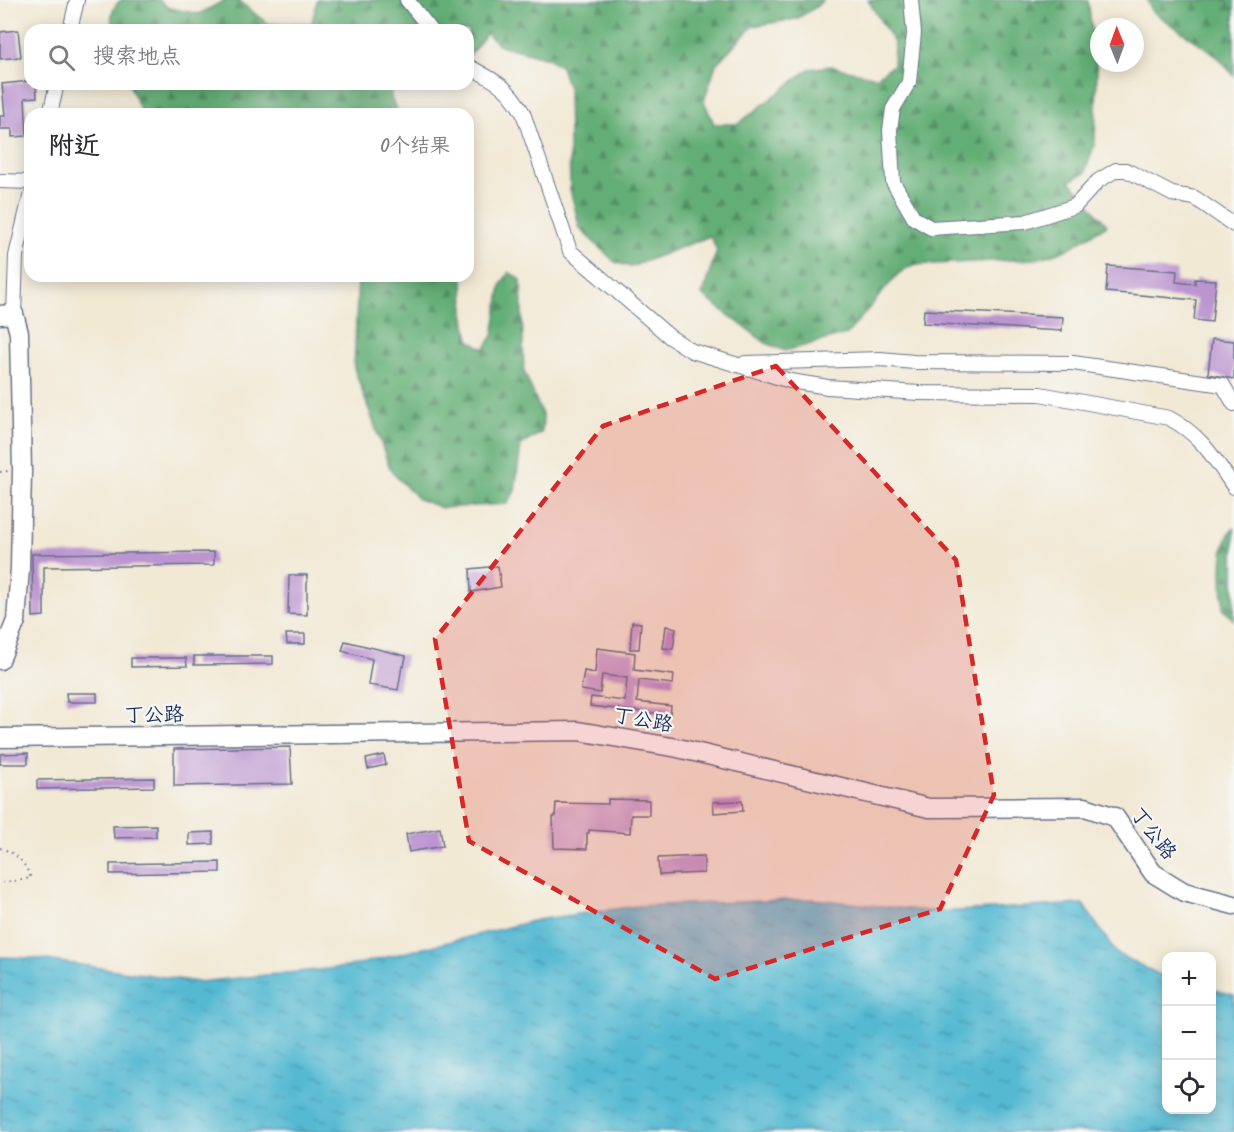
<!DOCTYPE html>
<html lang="zh">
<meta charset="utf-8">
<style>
body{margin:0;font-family:Kalam,"LXGW WenKai TC",sans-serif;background:#f2f2f3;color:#2b2b33}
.controls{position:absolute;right:18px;bottom:18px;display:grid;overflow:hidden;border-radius:12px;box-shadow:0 3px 15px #0003}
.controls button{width:54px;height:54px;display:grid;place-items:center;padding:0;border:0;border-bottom:2px solid #e1e1e2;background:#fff;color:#2b2b33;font:30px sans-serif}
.compass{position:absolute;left:1090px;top:18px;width:54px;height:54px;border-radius:50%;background:#fff;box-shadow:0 3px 15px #0003;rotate:359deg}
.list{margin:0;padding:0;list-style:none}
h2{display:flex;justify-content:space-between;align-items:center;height:78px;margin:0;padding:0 24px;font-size:26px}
h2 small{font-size:20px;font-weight:400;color:#7c7c81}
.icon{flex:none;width:33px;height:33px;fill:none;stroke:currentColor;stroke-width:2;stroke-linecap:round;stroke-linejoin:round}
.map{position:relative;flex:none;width:1234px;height:1132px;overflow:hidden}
.search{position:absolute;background:#fff;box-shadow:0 3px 15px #0003;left:24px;top:24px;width:450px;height:66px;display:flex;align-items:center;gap:15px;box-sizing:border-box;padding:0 21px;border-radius:18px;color:#7c7c81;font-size:22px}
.panel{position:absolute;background:#fff;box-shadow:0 3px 15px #0003;left:24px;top:108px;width:450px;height:174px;border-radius:18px}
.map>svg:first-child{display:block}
.forest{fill:url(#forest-firs);stroke:#3f6e6a;stroke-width:1.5}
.water{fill:url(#water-ripples);stroke:#387498;stroke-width:1.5}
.building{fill:#bc94d0}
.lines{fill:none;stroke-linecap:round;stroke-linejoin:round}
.street-casing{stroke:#667088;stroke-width:16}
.secondary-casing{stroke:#667088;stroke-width:21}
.path{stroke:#667088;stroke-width:2;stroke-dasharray:1.5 4.5;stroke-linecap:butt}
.street{stroke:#fff;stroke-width:14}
.secondary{stroke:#fff;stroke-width:18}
.marked{fill:#d62828;fill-opacity:0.2;stroke:#d62828;stroke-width:4.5;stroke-dasharray:12 8;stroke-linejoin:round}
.labels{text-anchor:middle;stroke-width:4.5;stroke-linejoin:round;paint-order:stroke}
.street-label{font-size:20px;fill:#1b2f5e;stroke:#f6f6f2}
</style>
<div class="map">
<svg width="1234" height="1132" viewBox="0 0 1234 1132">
<defs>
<pattern id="forest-firs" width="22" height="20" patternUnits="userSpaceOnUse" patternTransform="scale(1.5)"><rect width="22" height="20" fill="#63ae76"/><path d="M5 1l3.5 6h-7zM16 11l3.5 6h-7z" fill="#518e64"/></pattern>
<pattern id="water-ripples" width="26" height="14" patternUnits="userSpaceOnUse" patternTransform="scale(1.5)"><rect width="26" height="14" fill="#54b9d2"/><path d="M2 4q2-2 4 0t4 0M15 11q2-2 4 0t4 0" fill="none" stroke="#4597ae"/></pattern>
</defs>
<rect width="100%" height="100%" fill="#f6f6f2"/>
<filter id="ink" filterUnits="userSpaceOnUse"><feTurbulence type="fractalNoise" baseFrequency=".0167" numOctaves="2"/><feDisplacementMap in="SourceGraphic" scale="12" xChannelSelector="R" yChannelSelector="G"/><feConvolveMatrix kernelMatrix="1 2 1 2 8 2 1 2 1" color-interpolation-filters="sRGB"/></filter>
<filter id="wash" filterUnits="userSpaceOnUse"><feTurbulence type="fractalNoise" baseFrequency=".008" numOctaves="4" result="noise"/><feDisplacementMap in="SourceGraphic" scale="24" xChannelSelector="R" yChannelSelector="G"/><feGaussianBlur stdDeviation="1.35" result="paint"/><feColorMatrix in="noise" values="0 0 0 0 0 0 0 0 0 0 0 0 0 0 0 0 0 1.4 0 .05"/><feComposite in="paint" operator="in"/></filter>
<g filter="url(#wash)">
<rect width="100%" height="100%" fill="#f2e9d5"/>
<!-- forest -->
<g class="forest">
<path d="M121 0H159L169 8 199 14 225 0 239 1 268 24 312 23 317 0H823L816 7 796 19 753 26 716 64 704 101 714 124H738L809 69 831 66 876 77 893 65 894 43 868 0H1088L1097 71 1095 143 1085 173 1070 181 1107 225 1066 250 1036 259 912 265 899 273 847 334 785 351 766 343 702 295 717 250 710 236 631 267 615 262 580 229 570 189 568 88 561 67 548 58 499 45 487 33 468 57V30H113C110 18 111 7 121 0Z"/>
<path d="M1147 0H1234V76L1216 55 1153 12Z"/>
<path d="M129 84H391V98L399 114H142Z"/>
<path d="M509 272 521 280 524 371 543 417 542 432 521 445 515 491 507 504 442 508 418 499 391 471 354 368 358 276H463L464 312 469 340 484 349 493 336 501 285Z"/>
<path d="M1234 527V620L1223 609C1223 585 1217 544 1234 527Z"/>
</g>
<!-- water -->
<path class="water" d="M813 899 937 912 1083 904 1116 953 1166 978V1110H1212V989L1234 995V1132H0V957L33 958 198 982 347 967 537 920 636 906Z"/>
<g id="blocks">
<!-- building -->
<g class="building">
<path d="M18 30 21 57 0 59V32Z"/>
<path d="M30 81V84H36L37 97 25 98 27 136 12 137V129H0V116H5L2 84Z"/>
<path d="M1108 266 1177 271 1176 282 1195 284V279L1216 280 1212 322 1194 320 1196 300 1106 292Z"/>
<path d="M924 310 1063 317 1062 331 923 323Z"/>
<path d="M1212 339 1234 341V379L1208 374Z"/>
<path d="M214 552V565L44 567V616L33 617 32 554Z"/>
<path d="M498 566 501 587 471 592 470 569Z"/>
<path d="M289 575H307V615L288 614Z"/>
<path d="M632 622 641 623 639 649H630Z"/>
<path d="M666 626 676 628 673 649 663 648Z"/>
<path d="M286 634H305V644H287Z"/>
<path d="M345 641 406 656 404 667 402 666 398 690 368 685 372 659 342 651Z"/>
<path d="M597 648 635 653 634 670 674 675 673 684 639 680 637 702 671 706 670 715 590 706 591 697 625 701 627 678 602 675 600 693 581 690 584 671 595 673Z"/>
<path d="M194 656H273V664L194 665Z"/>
<path d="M131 658H186L187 666 131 667Z"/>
<path d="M66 693H97V702H67Z"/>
<path d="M290 747 292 784 174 786V749Z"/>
<path d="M28 753V764H0V754Z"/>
<path d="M384 755 386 765 368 769 366 759Z"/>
<path d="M154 778V787L37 789V780Z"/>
<path d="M608 799 649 800V815H631L630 833 589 830V833H587V849L554 848 553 817H555L556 803 608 804Z"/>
<path d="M742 801 743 811 714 813 713 802Z"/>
<path d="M156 825V837L114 838 113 826Z"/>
<path d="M440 828 443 846 409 852 406 834Z"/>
<path d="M213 832V844L189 845V833Z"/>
<path d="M704 856V873L659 875 658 858Z"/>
<path d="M220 862V872L110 874V864Z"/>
</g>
</g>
</g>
<g filter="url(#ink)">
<use href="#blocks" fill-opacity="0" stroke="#667088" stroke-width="1.5"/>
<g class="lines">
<!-- street casing -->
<g class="street-casing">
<g id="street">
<path d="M407 0 431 30"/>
<path d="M911 0 914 33 909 82 893 109 890 130 893 182 914 218 931 228 1025 222 1075 206 1098 181 1116 170H1126L1172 194 1195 198 1234 225"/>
<path d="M70 30 77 0"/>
<path d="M468 66C495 81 507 85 523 113L570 251 670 337 692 351 790 381 828 387 919 393 1040 394 1169 418C1201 435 1214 458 1234 487"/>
<path d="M50 114 57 84"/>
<path d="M0 181 30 182"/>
<path d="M14 314 16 256 30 197"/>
<path d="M745 363 880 359 914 362 1073 363 1223 385 1234 404"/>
</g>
</g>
<!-- secondary casing -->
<g class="secondary-casing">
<g id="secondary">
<path d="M0 315 14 314 19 333 22 471 20 568 16 621 0 660"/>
<path d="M0 738 578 731 678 748 929 808 1085 807 1115 817 1153 873 1184 892 1234 905"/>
</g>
</g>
<!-- path -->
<g class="path">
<path d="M0 472 9 471"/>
<path d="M0 848C17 853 24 862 31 878L0 883"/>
</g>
<!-- street -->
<use href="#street" class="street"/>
<!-- secondary -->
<use href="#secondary" class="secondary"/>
</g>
</g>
<!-- marked area -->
<path class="marked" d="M776 366 956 560 994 795 940 909 715 979 469 841 435 639 603 426Z"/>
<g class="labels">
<!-- street labels -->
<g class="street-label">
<text transform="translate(154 714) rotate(-1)" y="7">丁公路</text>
<text transform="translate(643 719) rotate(10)" y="7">丁公路</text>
<text transform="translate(1154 833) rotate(52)" y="7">丁公路</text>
</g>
</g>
</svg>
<div class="controls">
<button>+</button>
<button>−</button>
<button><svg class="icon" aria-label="locate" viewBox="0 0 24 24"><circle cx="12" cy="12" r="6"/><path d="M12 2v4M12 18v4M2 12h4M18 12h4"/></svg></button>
</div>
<svg class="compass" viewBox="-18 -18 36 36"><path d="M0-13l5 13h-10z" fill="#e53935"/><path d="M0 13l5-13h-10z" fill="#7c7c81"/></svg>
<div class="search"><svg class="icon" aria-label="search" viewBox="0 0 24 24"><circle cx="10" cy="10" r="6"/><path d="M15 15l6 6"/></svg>搜索地点</div>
<section class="panel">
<h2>附近<small>0个结果</small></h2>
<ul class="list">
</ul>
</section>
</div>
